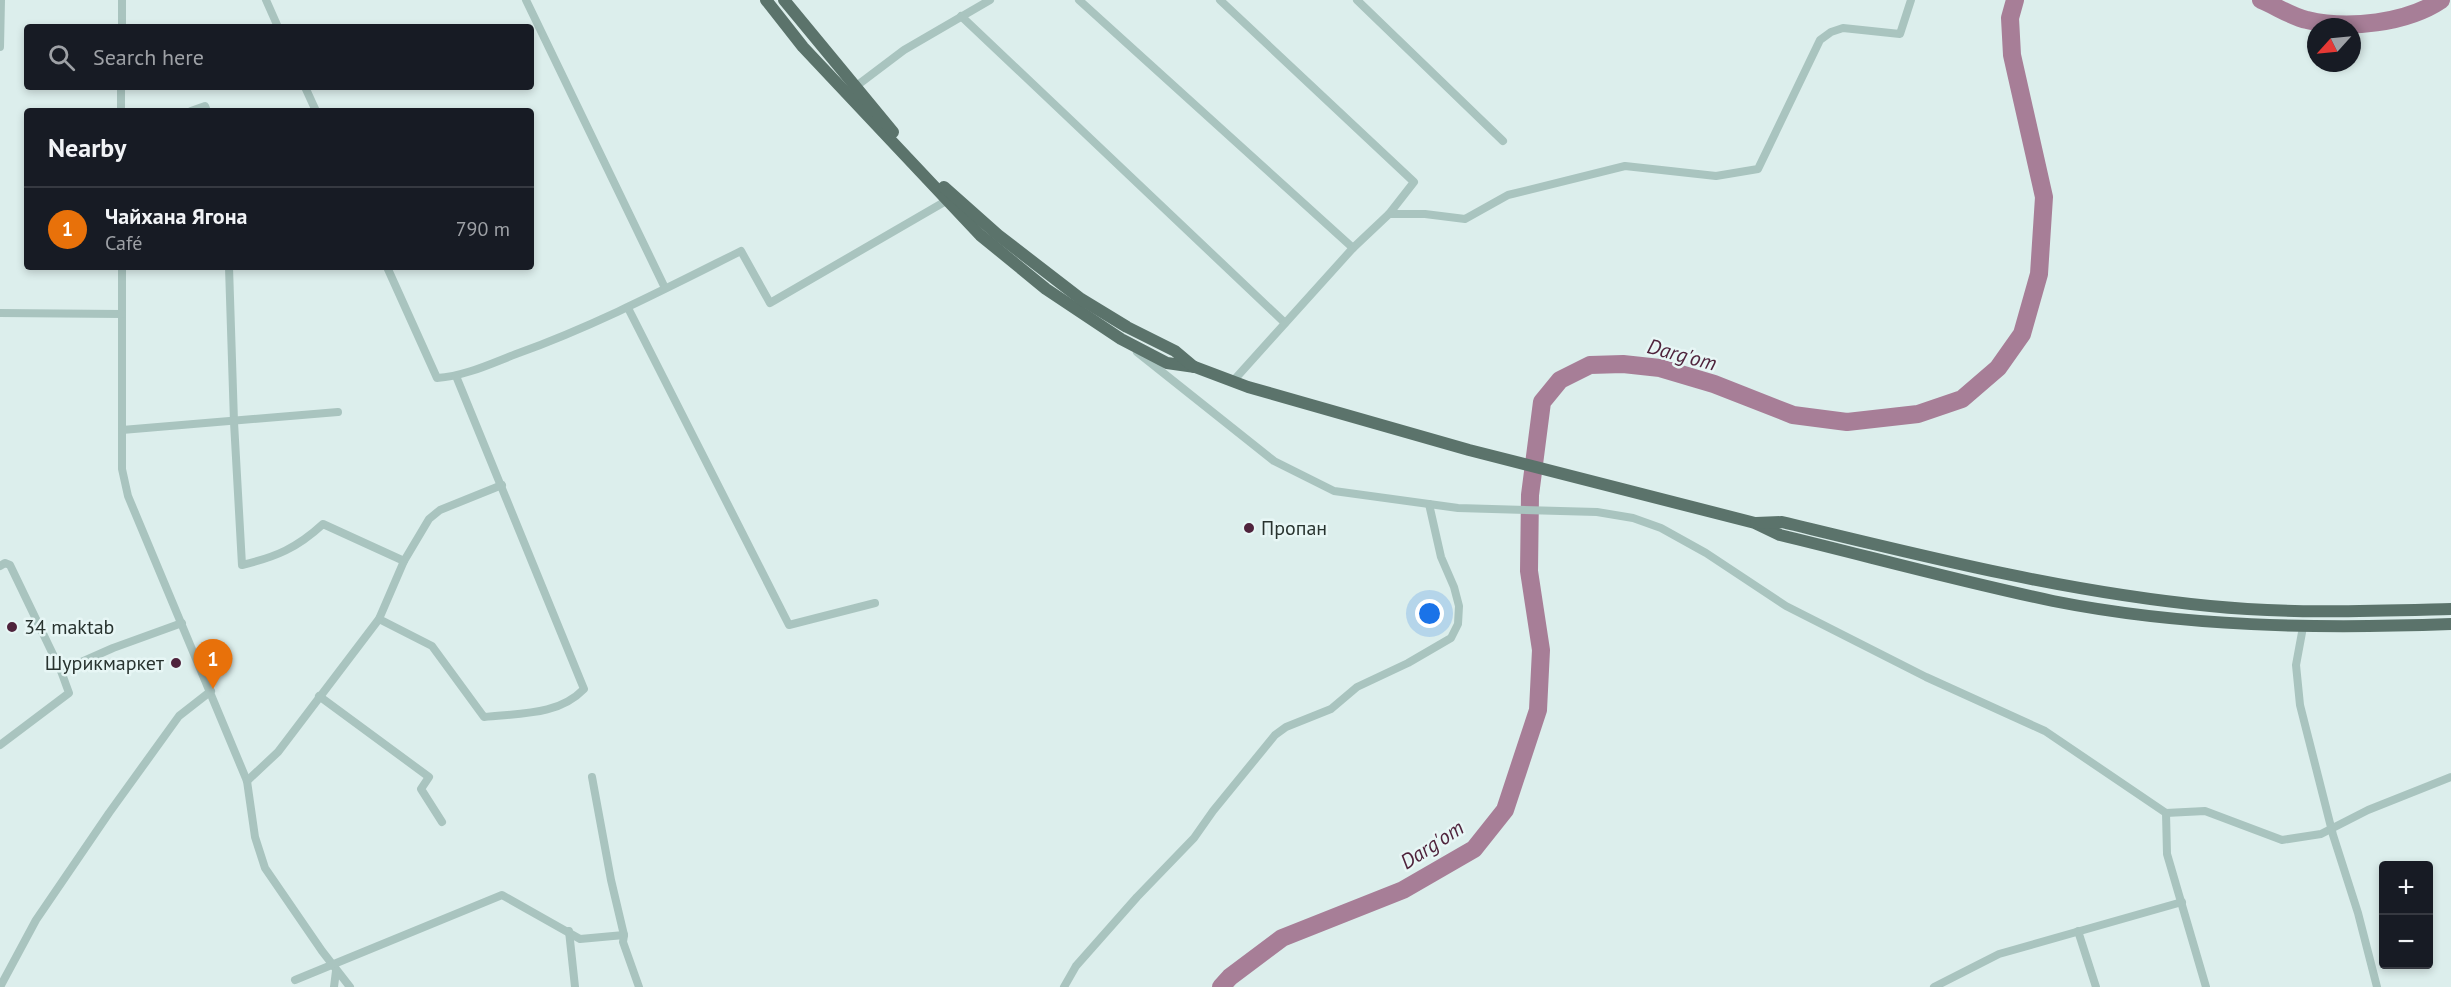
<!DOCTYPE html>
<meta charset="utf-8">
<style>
body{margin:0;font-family:"PT Sans",sans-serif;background:#242831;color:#f1f3f6}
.controls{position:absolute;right:18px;bottom:18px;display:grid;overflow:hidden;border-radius:6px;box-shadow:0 3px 9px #0003}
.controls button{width:54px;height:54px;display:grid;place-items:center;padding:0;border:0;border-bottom:2px solid #363941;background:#171b24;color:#f1f3f6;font:30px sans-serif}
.compass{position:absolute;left:2307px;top:18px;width:54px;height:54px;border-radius:50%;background:#171b24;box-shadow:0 3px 9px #0003;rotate:243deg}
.you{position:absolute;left:1430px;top:614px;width:21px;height:21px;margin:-15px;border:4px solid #fff;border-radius:50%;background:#1a73e8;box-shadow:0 0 0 9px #1a73e833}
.badge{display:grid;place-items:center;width:39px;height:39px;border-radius:50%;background:#d93025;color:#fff;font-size:20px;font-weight:700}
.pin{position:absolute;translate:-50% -50px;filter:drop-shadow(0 2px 3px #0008)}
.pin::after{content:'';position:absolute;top:32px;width:21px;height:18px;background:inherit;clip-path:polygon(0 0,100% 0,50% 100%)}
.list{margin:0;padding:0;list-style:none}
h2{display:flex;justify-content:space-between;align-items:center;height:78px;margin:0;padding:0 24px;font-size:26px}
h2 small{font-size:20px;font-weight:400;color:#9ea1a6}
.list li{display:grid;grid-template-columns:39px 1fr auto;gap:18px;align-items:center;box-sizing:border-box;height:84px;padding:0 24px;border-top:2px solid #363941}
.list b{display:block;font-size:22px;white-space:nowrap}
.list p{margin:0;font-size:20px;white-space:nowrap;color:#9ea1a6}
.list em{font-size:20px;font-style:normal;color:#9ea1a6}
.icon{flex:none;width:33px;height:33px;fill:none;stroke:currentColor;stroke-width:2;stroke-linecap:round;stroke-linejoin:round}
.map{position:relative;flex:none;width:2451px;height:987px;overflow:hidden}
.search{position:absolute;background:#171b24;box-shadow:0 3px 9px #0003;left:24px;top:24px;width:510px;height:66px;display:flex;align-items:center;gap:15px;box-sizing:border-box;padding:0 21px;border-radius:6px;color:#9ea1a6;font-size:22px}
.panel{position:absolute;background:#171b24;box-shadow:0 3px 9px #0003;left:24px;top:108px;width:510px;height:162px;border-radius:6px}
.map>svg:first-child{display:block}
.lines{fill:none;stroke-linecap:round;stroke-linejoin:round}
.river{stroke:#a77e97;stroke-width:18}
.minor{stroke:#a9c4bf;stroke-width:8}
.primary{stroke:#5b736b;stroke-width:12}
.poi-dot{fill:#4f233c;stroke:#e7f6f5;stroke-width:2}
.labels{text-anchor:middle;stroke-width:5;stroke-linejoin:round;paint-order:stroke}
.poi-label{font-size:20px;fill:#28332f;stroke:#e7f6f5;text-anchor:start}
.water-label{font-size:21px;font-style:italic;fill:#4f233c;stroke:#e7f6f5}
</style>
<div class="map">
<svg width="2451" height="987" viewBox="0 0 2451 987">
<rect width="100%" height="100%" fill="#dceeec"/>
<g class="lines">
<!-- river -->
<g class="river">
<path d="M2261 0C2276 6 2292 17 2307 20 2348 30 2407 23 2441 0"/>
<path d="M1221 987 1230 977 1282 938 1403 890 1474 849 1505 810 1538 710 1541 650 1529 571 1530 495 1542 402 1560 380 1590 365 1623 364 1660 368 1714 384 1793 415 1847 422 1918 414 1962 399 1998 368 2022 334 2039 274 2044 197 2012 55 2010 18 2015 0"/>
</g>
<!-- minor -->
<g class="minor">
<path d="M266 0 278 27"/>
<path d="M526 0 665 288"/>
<path d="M1079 0 1353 248"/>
<path d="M1220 0 1414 182 1389 214"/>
<path d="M1357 0 1503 141"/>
<path d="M961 16 1285 323"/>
<path d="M122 27V0"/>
<path d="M0 47 1 0"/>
<path d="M305 87 316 111"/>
<path d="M855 87 904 50 990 0"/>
<path d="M121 111V87"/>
<path d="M191 111 205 106 207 111"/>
<path d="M122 267V469L128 496 247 781 255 837 265 868 322 951 350 987"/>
<path d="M229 267 234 422 242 565C276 557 297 548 323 524L404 561"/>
<path d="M387 267 437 378C465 376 490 364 516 354 594 326 667 288 741 251L770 303 946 201"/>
<path d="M628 308 789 625 875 603"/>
<path d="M0 313 122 314"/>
<path d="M1137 352 1274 461 1334 491 1458 508 1597 512 1633 518 1661 528 1706 553 1786 606 1926 677 2045 731 2166 813 2205 811 2282 840 2321 834 2368 810 2451 777"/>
<path d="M1234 380 1353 248 1389 214H1425L1465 219 1508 195 1625 166 1716 176 1758 169 1820 40 1831 32 1843 28 1900 34 1911 0"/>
<path d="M122 430 338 412"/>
<path d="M0 566 5 563 10 565 61 671"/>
<path d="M379 619 432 646 484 717C519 713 558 716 584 689L456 376"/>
<path d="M2303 627 2296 665 2300 705 2333 835 2358 913 2377 987"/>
<path d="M319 696 429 777 421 789 442 822"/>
<path d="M0 745 69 693 61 671 113 648 182 623"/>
<path d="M592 777 611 880 624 935 623 942 639 987"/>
<path d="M247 781 278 752 379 619 404 561 429 519 440 510 502 485"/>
<path d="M2166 813 2167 854 2206 987"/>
<path d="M569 931 575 987"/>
<path d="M2078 931 2096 987"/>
<path d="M295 980 502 895 580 939 624 935"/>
<path d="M0 987 36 920 109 813 179 716 211 691"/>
<path d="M334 987 336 971"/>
<path d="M1064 987 1076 966 1137 897 1194 838 1213 811 1275 735 1286 727 1331 709 1357 687 1408 663 1451 638 1458 624 1459 606 1454 587 1441 557 1429 504"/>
<path d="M1934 987 1999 954 2182 902"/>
</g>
<!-- primary -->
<g class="primary">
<path d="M766 0 803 47 980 235 1046 289 1121 339 1167 363 1195 367 1248 387 1469 450 1755 523 1780 535C1871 557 1962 582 2053 601 2184 627 2318 629 2451 624"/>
<path d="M784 0 893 132"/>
<path d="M944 187 998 235 1081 299 1127 327 1175 351 1194 367"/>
<path d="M1756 523 1782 522C1923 556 2065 592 2210 606 2290 614 2371 611 2451 609"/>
</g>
</g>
<!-- markers -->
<g class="poi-dot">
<circle cx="1249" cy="528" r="6"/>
<circle cx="12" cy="627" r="6"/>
<circle cx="176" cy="663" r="6"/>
</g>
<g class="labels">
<!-- poi labels -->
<g class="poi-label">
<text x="1261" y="535">Пропан</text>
<text x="24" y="634">34 maktab</text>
<text x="164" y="670" text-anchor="end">Шурикмаркет</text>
</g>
<!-- water labels -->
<g class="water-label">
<text transform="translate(1682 355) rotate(15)" y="7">Darg'om</text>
<text transform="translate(1432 845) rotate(-33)" y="7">Darg'om</text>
</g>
</g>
</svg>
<div class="controls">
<button>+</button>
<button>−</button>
</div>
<svg class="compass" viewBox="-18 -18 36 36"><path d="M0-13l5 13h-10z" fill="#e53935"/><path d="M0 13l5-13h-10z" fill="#9ea1a6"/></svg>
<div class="you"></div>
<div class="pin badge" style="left:213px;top:689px;background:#e8710a">1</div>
<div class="search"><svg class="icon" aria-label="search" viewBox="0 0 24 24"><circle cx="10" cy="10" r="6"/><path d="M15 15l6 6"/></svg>Search here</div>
<section class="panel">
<h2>Nearby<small></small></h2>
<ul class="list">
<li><span class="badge" style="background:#e8710a">1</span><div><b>Чайхана Ягона</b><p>Café</p></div><em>790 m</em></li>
</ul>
</section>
</div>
